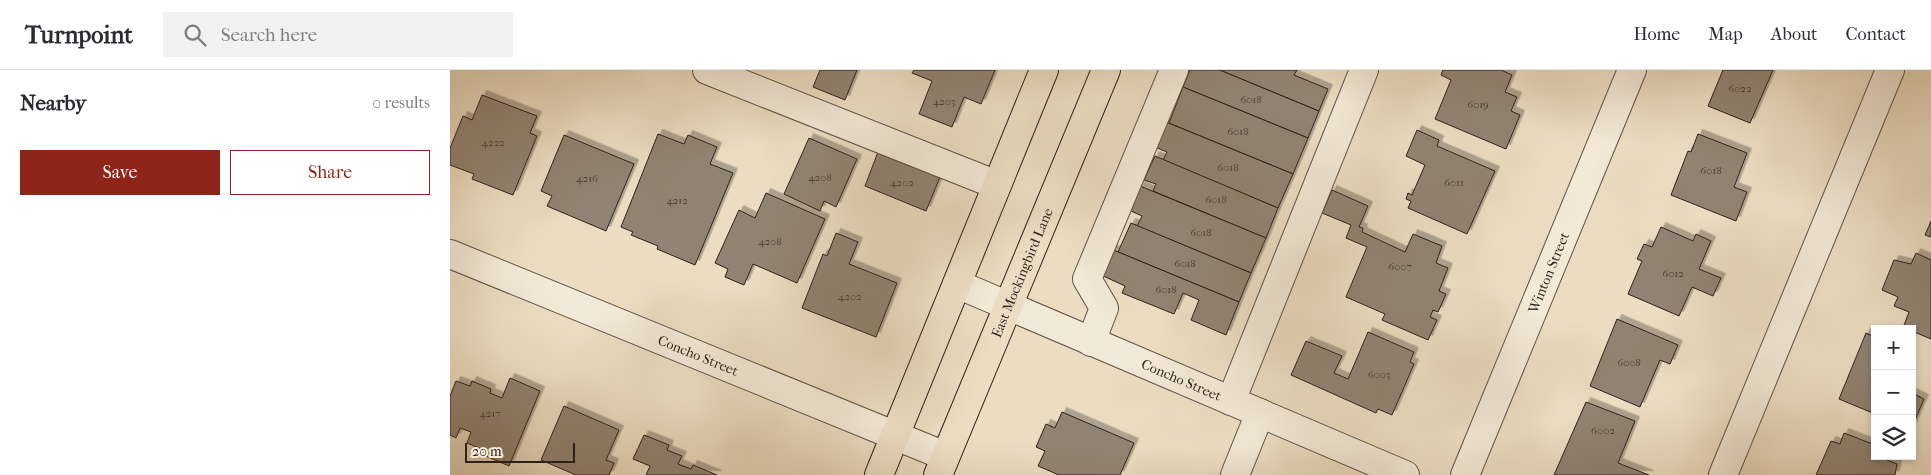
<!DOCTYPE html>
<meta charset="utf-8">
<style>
body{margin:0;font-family:"IM FELL French Canon",serif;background:#f2f2f3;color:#2b2b33}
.controls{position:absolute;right:15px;bottom:15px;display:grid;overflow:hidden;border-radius:0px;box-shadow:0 2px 8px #0003}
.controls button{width:45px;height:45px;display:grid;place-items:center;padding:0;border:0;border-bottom:1px solid #e1e1e2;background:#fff;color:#2b2b33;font:25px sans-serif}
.scale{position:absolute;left:15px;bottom:12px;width:110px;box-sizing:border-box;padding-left:5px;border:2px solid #2e211c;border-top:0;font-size:14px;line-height:18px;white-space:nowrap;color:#2e211c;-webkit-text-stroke:4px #f3e9d7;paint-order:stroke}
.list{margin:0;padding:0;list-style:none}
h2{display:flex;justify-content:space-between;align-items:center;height:65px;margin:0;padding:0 20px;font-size:21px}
h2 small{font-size:16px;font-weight:400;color:#7c7c81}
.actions{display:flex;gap:10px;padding:15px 20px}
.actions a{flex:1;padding:11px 0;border:1px solid #8f2418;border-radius:0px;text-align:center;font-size:18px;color:#8f2418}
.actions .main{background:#8f2418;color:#fff}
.icon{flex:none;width:28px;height:28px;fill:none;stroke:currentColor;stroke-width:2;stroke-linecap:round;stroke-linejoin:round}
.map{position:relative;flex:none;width:1481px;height:405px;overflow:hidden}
header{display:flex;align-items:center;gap:30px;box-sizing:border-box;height:70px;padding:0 25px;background:#fff;border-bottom:1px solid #e1e1e2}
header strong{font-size:24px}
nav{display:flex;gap:28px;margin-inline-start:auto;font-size:18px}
.search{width:350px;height:45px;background:#f2f2f3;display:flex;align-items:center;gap:12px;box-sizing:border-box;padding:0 18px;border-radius:0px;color:#7c7c81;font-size:19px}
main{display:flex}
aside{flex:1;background:#fff}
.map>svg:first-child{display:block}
.building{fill:#918372;stroke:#2e211c;filter:url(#shadow)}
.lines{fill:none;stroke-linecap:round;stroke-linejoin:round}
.minor-casing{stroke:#5e5046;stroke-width:30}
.major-casing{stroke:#2e211c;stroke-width:30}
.minor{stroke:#f3e9d7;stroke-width:28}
.major{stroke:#ecddc2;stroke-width:28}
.labels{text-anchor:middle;stroke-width:4;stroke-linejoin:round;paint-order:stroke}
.number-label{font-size:11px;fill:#473a32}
.street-label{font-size:14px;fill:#2e211c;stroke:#f3e9d7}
</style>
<header>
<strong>Turnpoint</strong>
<div class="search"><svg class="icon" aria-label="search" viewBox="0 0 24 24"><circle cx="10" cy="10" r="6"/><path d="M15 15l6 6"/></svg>Search here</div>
<nav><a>Home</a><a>Map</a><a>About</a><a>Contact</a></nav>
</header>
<main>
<aside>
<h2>Nearby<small>0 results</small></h2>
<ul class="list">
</ul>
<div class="actions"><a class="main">Save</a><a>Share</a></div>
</aside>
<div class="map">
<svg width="1481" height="405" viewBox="0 0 1481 405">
<defs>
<filter id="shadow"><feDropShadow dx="4.5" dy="-4.5" stdDeviation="0" flood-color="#0004"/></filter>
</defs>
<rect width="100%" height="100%" fill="#ecddc2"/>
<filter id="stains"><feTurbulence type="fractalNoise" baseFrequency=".004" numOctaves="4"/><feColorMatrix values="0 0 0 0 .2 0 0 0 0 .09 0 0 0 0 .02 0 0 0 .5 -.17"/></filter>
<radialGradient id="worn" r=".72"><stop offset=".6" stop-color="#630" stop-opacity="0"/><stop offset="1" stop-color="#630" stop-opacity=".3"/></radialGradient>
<!-- building -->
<g class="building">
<path d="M370 0H407L395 30 363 17Z"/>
<path d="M464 0H545L531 34 514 27 502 57 469 44 482 11 462 3Z"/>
<path d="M740 0H770L869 41 858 68 733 17Z"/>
<path d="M770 0H847L844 5 878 19 869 41Z"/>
<path d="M993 0H1051L1062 5 1055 22 1067 27 1061 41 1070 45 1056 79 985 49 1001 10 991 5Z"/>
<path d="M1273 0H1323L1300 53 1258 36Z"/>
<path d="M733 17 858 68 843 104 719 53Z"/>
<path d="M32 25 87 46 80 63 87 66 63 125 22 109 24 104 0 95V78L13 46 22 50Z"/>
<path d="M716 52 843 104 828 138 713 90 717 82 705 77Z"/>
<path d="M967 60 989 70 987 76 1045 101 1017 164 958 138 961 131 956 129 958 123 962 125 975 95 956 86Z"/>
<path d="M208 64 234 74 238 65 267 77 260 94 283 103 245 195 207 179 208 176 181 165 183 162 171 157Z"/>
<path d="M1248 64 1297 83 1284 117 1297 122 1286 151 1221 125 1238 81 1241 82Z"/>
<path d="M114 65 184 94 156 161 97 136 102 126 91 121Z"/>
<path d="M359 68 407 89 386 137 374 131 370 141 334 124Z"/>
<path d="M428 82 490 107 476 141 415 116Z"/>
<path d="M705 86 828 138 816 168 703 121 706 114 694 110Z"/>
<path d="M690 116 816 168 801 203 687 156 692 146 679 140Z"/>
<path d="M882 120 918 136 909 157 913 158 912 162 955 182 963 164 992 176 986 193 998 198 989 221 996 224 988 242 983 240 980 247 987 250 978 270 932 250 935 244 896 227 917 177 896 168 901 155 872 143Z"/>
<path d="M316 123 375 149 347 213 303 194 294 215 275 207 278 199 265 193 289 140 305 148Z"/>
<path d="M1481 151V167L1475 165Z"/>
<path d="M681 153 801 203 789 232 668 182Z"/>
<path d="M1211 157 1243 171 1246 164 1261 171 1249 199 1271 208 1263 226 1242 217 1229 246 1178 224 1192 191 1187 189 1194 174 1202 177Z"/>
<path d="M386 163 408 172 399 194 447 213 426 267 352 238 373 184 377 186Z"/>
<path d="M661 179 789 232 776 265 741 250 749 230 733 223 724 244 672 223 675 216 651 205Z"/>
<path d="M1466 183 1481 190V269L1462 261V259L1453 258 1459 242 1444 236 1448 227 1432 220 1444 190 1461 194Z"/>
<path d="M1167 249 1228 275 1220 294 1210 290 1190 337 1140 316Z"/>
<path d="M918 262 964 282 960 292 964 294 942 345 928 339 926 343 841 305 856 271 892 286 884 303 898 309Z"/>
<path d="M1416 263 1425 267V344L1389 329Z"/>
<path d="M60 308 90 321 59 396 29 383 31 379 17 373 21 362 10 358 6 368 0 365V326L6 311 20 316 22 311 41 319 40 323 52 328Z"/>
<path d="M1462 323 1474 329 1462 357Z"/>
<path d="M1136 332 1185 351 1168 393 1199 405H1104Z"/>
<path d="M114 336 169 360 156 390 164 393 159 405H126L91 390Z"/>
<path d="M612 342 684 373 670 405H609L588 396 595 381 586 377 596 354 605 358Z"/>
<path d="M1394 363 1425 375V386H1438L1437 390 1447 394 1445 405H1366L1381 371 1390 374Z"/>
<path d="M194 365 219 375 217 380 232 386 228 394 241 399 243 395 267 405H196L200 396 183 389Z"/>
</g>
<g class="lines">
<!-- minor casing -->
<g class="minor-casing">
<g id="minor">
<path d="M257 0 547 115"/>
<path id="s1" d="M0 184 495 386"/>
<path id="s2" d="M507 214 955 405"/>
<path d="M641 272 654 238 637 209 724 0"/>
<path d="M781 331 914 0"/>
<path d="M785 405 810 343"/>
<path id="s3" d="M1015 405 1182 0"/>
<path d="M1273 405 1440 0"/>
</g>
</g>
<!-- major casing -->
<g class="major-casing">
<g id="major">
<path d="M429 405 594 0"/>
<path id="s4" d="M488 405 656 0"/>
</g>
</g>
<!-- minor -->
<use href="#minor" class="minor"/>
<!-- major -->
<use href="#major" class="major"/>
</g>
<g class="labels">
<!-- number labels -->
<g class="number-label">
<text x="1290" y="22">6022</text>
<text x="801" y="33">6018</text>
<text x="494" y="35">4203</text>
<text x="1028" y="38">6019</text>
<text x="788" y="65">6018</text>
<text x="43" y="76">4222</text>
<text x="778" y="101">6018</text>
<text x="1261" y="104">6018</text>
<text x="370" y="111">4208</text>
<text x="137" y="112">4216</text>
<text x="452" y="116">4202</text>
<text x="1004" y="116">6011</text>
<text x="766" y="133">6018</text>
<text x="227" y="134">4212</text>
<text x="751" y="166">6018</text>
<text x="320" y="175">4208</text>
<text x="735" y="197">6018</text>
<text x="950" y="200">6007</text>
<text x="1223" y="207">6012</text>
<text x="716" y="223">6018</text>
<text x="400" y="230">4202</text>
<text x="1179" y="296">6008</text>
<text x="929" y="308">6003</text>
<text x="40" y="347">4217</text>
<text x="1153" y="364">6002</text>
</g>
<!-- street labels -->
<g class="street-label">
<text dy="5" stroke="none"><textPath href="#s4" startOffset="219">East Mockingbird Lane</textPath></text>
<text dy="5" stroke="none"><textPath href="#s3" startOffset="219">Winton Street</textPath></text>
<text dy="5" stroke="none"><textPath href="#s1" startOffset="268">Concho Street</textPath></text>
<text dy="5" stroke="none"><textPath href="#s2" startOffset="244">Concho Street</textPath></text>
</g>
</g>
<rect width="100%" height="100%" filter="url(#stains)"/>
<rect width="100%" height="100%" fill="url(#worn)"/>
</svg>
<div class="controls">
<button>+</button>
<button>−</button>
<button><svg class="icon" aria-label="layers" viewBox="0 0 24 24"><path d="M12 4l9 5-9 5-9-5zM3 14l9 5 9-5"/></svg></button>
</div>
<div class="scale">20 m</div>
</div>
</main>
